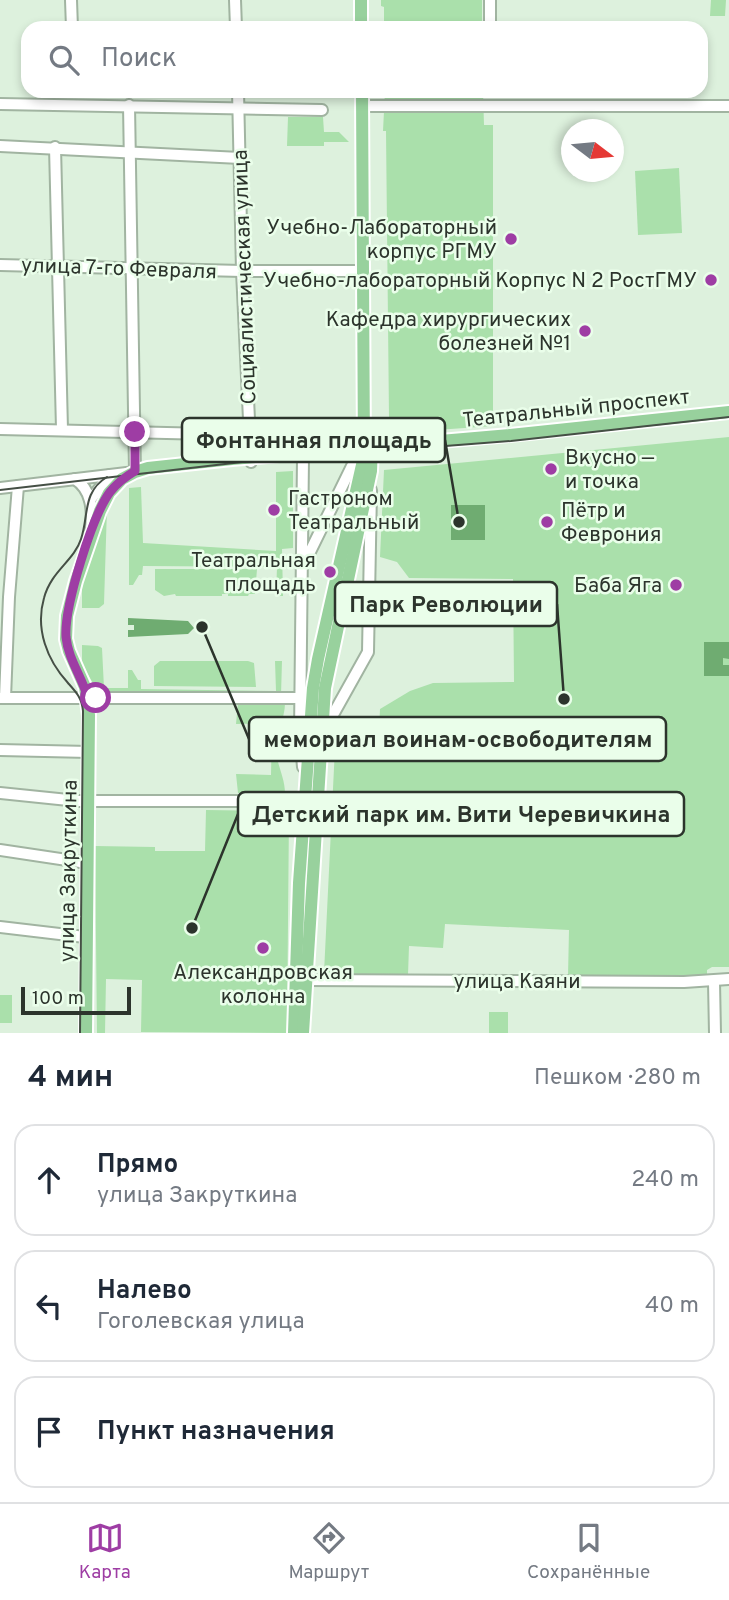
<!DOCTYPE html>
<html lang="ru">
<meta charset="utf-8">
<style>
body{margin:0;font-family:Overpass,sans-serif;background:#f6f6f7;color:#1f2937}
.compass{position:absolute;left:561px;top:119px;width:63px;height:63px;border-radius:50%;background:#fff;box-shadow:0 4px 10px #0003;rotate:106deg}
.scale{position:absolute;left:21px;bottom:18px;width:110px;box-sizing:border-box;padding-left:7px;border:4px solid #2c342c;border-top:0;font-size:19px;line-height:24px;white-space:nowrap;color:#2c342c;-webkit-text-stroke:5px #eafeea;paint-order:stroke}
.stop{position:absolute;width:21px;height:21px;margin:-16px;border:5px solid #9e3da4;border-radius:50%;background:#fff}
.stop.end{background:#9e3da4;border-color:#fff;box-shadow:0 2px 7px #0008}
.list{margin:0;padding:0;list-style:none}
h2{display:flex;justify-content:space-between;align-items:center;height:91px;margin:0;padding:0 28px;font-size:30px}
h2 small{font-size:23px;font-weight:400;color:#747a83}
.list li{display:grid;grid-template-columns:46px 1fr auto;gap:21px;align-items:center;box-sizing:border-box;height:112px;margin:0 14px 14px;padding:0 14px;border:2px solid #e0e1e3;border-radius:21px}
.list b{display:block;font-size:26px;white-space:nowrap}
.list p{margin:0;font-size:23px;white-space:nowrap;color:#747a83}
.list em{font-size:23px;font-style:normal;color:#747a83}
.icon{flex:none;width:38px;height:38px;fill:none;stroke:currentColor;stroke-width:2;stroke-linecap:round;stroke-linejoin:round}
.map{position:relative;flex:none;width:729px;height:1033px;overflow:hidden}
.search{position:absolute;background:#fff;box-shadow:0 4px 10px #0003;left:21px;right:21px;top:21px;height:77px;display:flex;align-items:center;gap:18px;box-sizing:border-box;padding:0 24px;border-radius:21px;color:#747a83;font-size:26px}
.sheet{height:469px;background:#fff}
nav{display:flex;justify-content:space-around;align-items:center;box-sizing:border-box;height:98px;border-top:2px solid #e0e1e3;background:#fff;font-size:19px;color:#747a83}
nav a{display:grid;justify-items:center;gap:4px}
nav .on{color:#9e3da4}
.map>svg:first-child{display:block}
.green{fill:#aae0ab}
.water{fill:#6fac71}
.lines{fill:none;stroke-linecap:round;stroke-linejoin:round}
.minor-casing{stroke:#a1b4a1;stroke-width:14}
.major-casing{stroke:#fff;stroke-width:16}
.minor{stroke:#fff;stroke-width:10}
.major{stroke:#98d19d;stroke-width:12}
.tram{stroke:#454f45;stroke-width:2}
.route{stroke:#9e3da4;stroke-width:9}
.poi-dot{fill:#9e3da4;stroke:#eafeea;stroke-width:2.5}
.labels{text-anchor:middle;stroke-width:5;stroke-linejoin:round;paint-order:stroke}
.poi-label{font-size:21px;fill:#2c342c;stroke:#eafeea;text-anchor:end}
.street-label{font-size:21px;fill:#2c342c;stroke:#eafeea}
.leader{fill:none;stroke:#2c342c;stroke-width:2.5}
.callout-dot{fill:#2c342c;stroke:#eafeea;stroke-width:2.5}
.callout{fill:#eafeea;stroke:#2c342c;stroke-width:2.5}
.callout-label{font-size:23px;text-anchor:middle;font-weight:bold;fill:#2c342c}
</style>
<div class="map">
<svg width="729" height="1033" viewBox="0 0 729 1033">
<rect width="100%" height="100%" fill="#ddf1dd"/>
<!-- green -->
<g class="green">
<path d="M381 0H482V28H382L384 27V7L381 6Z"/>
<path d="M711 0H726L725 16H710Z"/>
<path d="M385 91H483L484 125H493V426L422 431 403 430 389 417 386 131H383Z"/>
<path d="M288 117H323L324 132H339L349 142H324V146H287Z"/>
<path d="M679 168 682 233 638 235 635 171Z"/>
<path d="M729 437V967H712L707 970V977L568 976 569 930 445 924 443 948 409 946 408 975H327L324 973 336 727H346V733L379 732 380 709 410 691 433 683 514 682 513 579 409 578 397 562 380 557 384 470Z"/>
<path d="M293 471V548L282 549 283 596H276L277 567 143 566 142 575H139L133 585H129V488L141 487 143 543 276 551V472Z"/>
<path d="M107 507 104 604 99 608H82V581Z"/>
<path d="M155 569H257L255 594H249L248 596H228V594H222V596H176L175 594 164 596 155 590Z"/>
<path d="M82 645 98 646 102 648 104 688H128V670H132L138 680H141V689L276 691 275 661H282L281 695 128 694 127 692H98L82 664Z"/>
<path d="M160 661H248L254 663 256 687 154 686V666Z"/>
<path d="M238 703H285C285 719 276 732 276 748 276 764 285 777 285 793H238L236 774 271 775 272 723 236 724Z"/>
<path d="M206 810 286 811 289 813 287 1033 141 1032 142 980 106 979 105 1033H97L95 846 155 847V851H205Z"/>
<rect x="0" y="995" width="12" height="28"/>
<rect x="489" y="1012" width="19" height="21"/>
</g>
<!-- water -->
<g class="water">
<rect x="451" y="505" width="34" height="35"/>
<path d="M128 618 188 621 194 628 188 634 128 637V630H134V625H128Z"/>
<path d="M704 642H729V659L723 658V665H729V676H704Z"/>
</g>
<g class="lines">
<!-- minor casing -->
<g class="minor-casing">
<g id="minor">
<path d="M71 0 72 28"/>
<path d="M235 0 236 28"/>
<path d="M490 0V28"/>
<path d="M238 91 242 271 251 462"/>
<path d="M0 104 322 110"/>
<path d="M370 106H729"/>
<path d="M0 146 240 158"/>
<path d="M55 147 62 429"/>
<path d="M0 265 242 271H363"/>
<path d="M0 429 250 435"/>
<path d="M303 458 300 732 303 767"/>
<path d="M75 479C92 490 93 510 91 529"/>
<path d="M0 488 135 472 129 105"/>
<path d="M90 500 110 475"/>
<path d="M305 562 352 466 364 456"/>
<path d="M0 698H301"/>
<path d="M5 698 9 597 18 486"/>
<path d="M325 729 368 652 371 490"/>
<path d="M0 750 89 752"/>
<path d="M0 793 78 801H304"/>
<path d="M0 850 87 863"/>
<path d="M0 927 85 937"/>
<path d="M305 980 684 982 729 979"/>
<path d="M714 982 715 1033"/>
</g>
</g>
<!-- major casing -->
<g class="major-casing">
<g id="major">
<path d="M361 0V28"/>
<path d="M86 1033 89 715 85 687 69 651 66 639 67 616 76 581 100 511 109 493 122 479 135 472 148 468 232 459 510 435 729 412"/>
<path d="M294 1033 299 883 313 688 318 659 364 456 362 91"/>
<path d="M303 1033 325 688 371 471 372 445"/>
</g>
</g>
<!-- minor -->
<use href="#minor" class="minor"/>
<!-- major -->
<use href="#major" class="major"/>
<!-- tram -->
<g class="tram">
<path d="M0 490 251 461 511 441 729 417"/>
<path d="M80 1033 83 711C82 698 76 692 68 683 47 660 35 629 44 598 51 571 74 561 81 539 89 516 82 492 107 477"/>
</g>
</g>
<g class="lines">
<!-- route -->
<path class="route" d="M96 698H88C82 677 68 659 66 637 64 607 92 516 110 492 117 483 125 477 135 471V432"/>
</g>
<!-- markers -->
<g class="poi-dot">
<circle cx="511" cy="239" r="7"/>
<circle cx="711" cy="280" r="7"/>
<circle cx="585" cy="331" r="7"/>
<circle cx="551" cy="469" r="7"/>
<circle cx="274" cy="510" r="7"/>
<circle cx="547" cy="522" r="7"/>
<circle cx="330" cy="572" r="7"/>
<circle cx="676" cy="585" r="7"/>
<circle cx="263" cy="948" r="7"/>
</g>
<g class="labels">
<!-- poi labels -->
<g class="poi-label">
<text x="497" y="234">Учебно-Лабораторный<tspan x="497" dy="24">корпус РГМУ</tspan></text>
<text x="697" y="287">Учебно-лабораторный Корпус N 2 РостГМУ</text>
<text x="571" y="326">Кафедра хирургических<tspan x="571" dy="24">болезней №1</tspan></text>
<text x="565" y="464" text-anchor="start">Вкусно —<tspan x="565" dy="24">и точка</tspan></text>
<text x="288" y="505" text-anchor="start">Гастроном<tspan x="288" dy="24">Театральный</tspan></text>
<text x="561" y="517" text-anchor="start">Пётр и<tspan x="561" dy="24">Феврония</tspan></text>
<text x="316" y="567">Театральная<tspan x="316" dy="24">площадь</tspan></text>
<text x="662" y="592">Баба Яга</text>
<text x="263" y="979" text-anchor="middle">Александровская<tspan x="263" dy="24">колонна</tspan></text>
</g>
<!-- street labels -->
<g class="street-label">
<text transform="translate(119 268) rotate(2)" y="7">улица 7-го Февраля</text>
<text transform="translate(244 277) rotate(-92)" y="7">Социалистическая улица</text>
<text transform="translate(576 408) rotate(-6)" y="7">Театральный проспект</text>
<text transform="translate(68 871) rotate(-89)" y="7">улица Закруткина</text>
<text x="517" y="988">улица Каяни</text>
</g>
</g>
<!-- callouts -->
<path class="leader" d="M459 522L445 440M564 699L557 604M202 627L249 739M192 928L238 814"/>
<g class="callout-dot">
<circle cx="459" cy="522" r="7"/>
<circle cx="564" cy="699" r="7"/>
<circle cx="202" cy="627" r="7"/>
<circle cx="192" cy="928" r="7"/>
</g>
<g class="callout">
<rect x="182" y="418" width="263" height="44" rx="7"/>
<rect x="335" y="582" width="222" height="44" rx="7"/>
<rect x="249" y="717" width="417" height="44" rx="7"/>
<rect x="238" y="792" width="446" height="44" rx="7"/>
</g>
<g class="callout-label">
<text x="314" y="448">Фонтанная площадь</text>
<text x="446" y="612">Парк Революции</text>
<text x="458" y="747">мемориал воинам-освободителям</text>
<text x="461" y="822">Детский парк им. Вити Черевичкина</text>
</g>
</svg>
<svg class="compass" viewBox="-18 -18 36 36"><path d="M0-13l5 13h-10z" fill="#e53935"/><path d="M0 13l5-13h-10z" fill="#747a83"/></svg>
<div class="scale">100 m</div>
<div class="stop" style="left:96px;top:698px"></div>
<div class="stop end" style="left:135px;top:432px"></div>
<div class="search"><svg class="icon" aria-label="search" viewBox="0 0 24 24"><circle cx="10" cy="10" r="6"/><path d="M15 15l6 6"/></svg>Поиск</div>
</div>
<section class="sheet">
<h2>4 мин<small>Пешком · 280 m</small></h2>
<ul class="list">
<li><svg class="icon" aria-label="ahead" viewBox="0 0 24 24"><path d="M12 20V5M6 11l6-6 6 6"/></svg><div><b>Прямо</b><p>улица Закруткина</p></div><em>240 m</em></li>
<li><svg class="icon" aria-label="left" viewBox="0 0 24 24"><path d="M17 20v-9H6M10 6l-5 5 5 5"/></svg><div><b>Налево</b><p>Гоголевская улица</p></div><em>40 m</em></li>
<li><svg class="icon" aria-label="arrive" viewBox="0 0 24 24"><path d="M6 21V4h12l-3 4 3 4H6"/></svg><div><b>Пункт назначения</b></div></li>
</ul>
</section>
<nav>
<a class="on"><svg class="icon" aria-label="map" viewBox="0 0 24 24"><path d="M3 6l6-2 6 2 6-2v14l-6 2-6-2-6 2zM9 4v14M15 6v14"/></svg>Карта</a>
<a><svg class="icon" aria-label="directions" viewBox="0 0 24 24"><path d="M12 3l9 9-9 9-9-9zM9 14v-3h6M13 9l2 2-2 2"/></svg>Маршрут</a>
<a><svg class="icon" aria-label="saved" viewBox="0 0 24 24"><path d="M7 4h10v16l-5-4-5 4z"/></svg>Сохранённые</a>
</nav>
